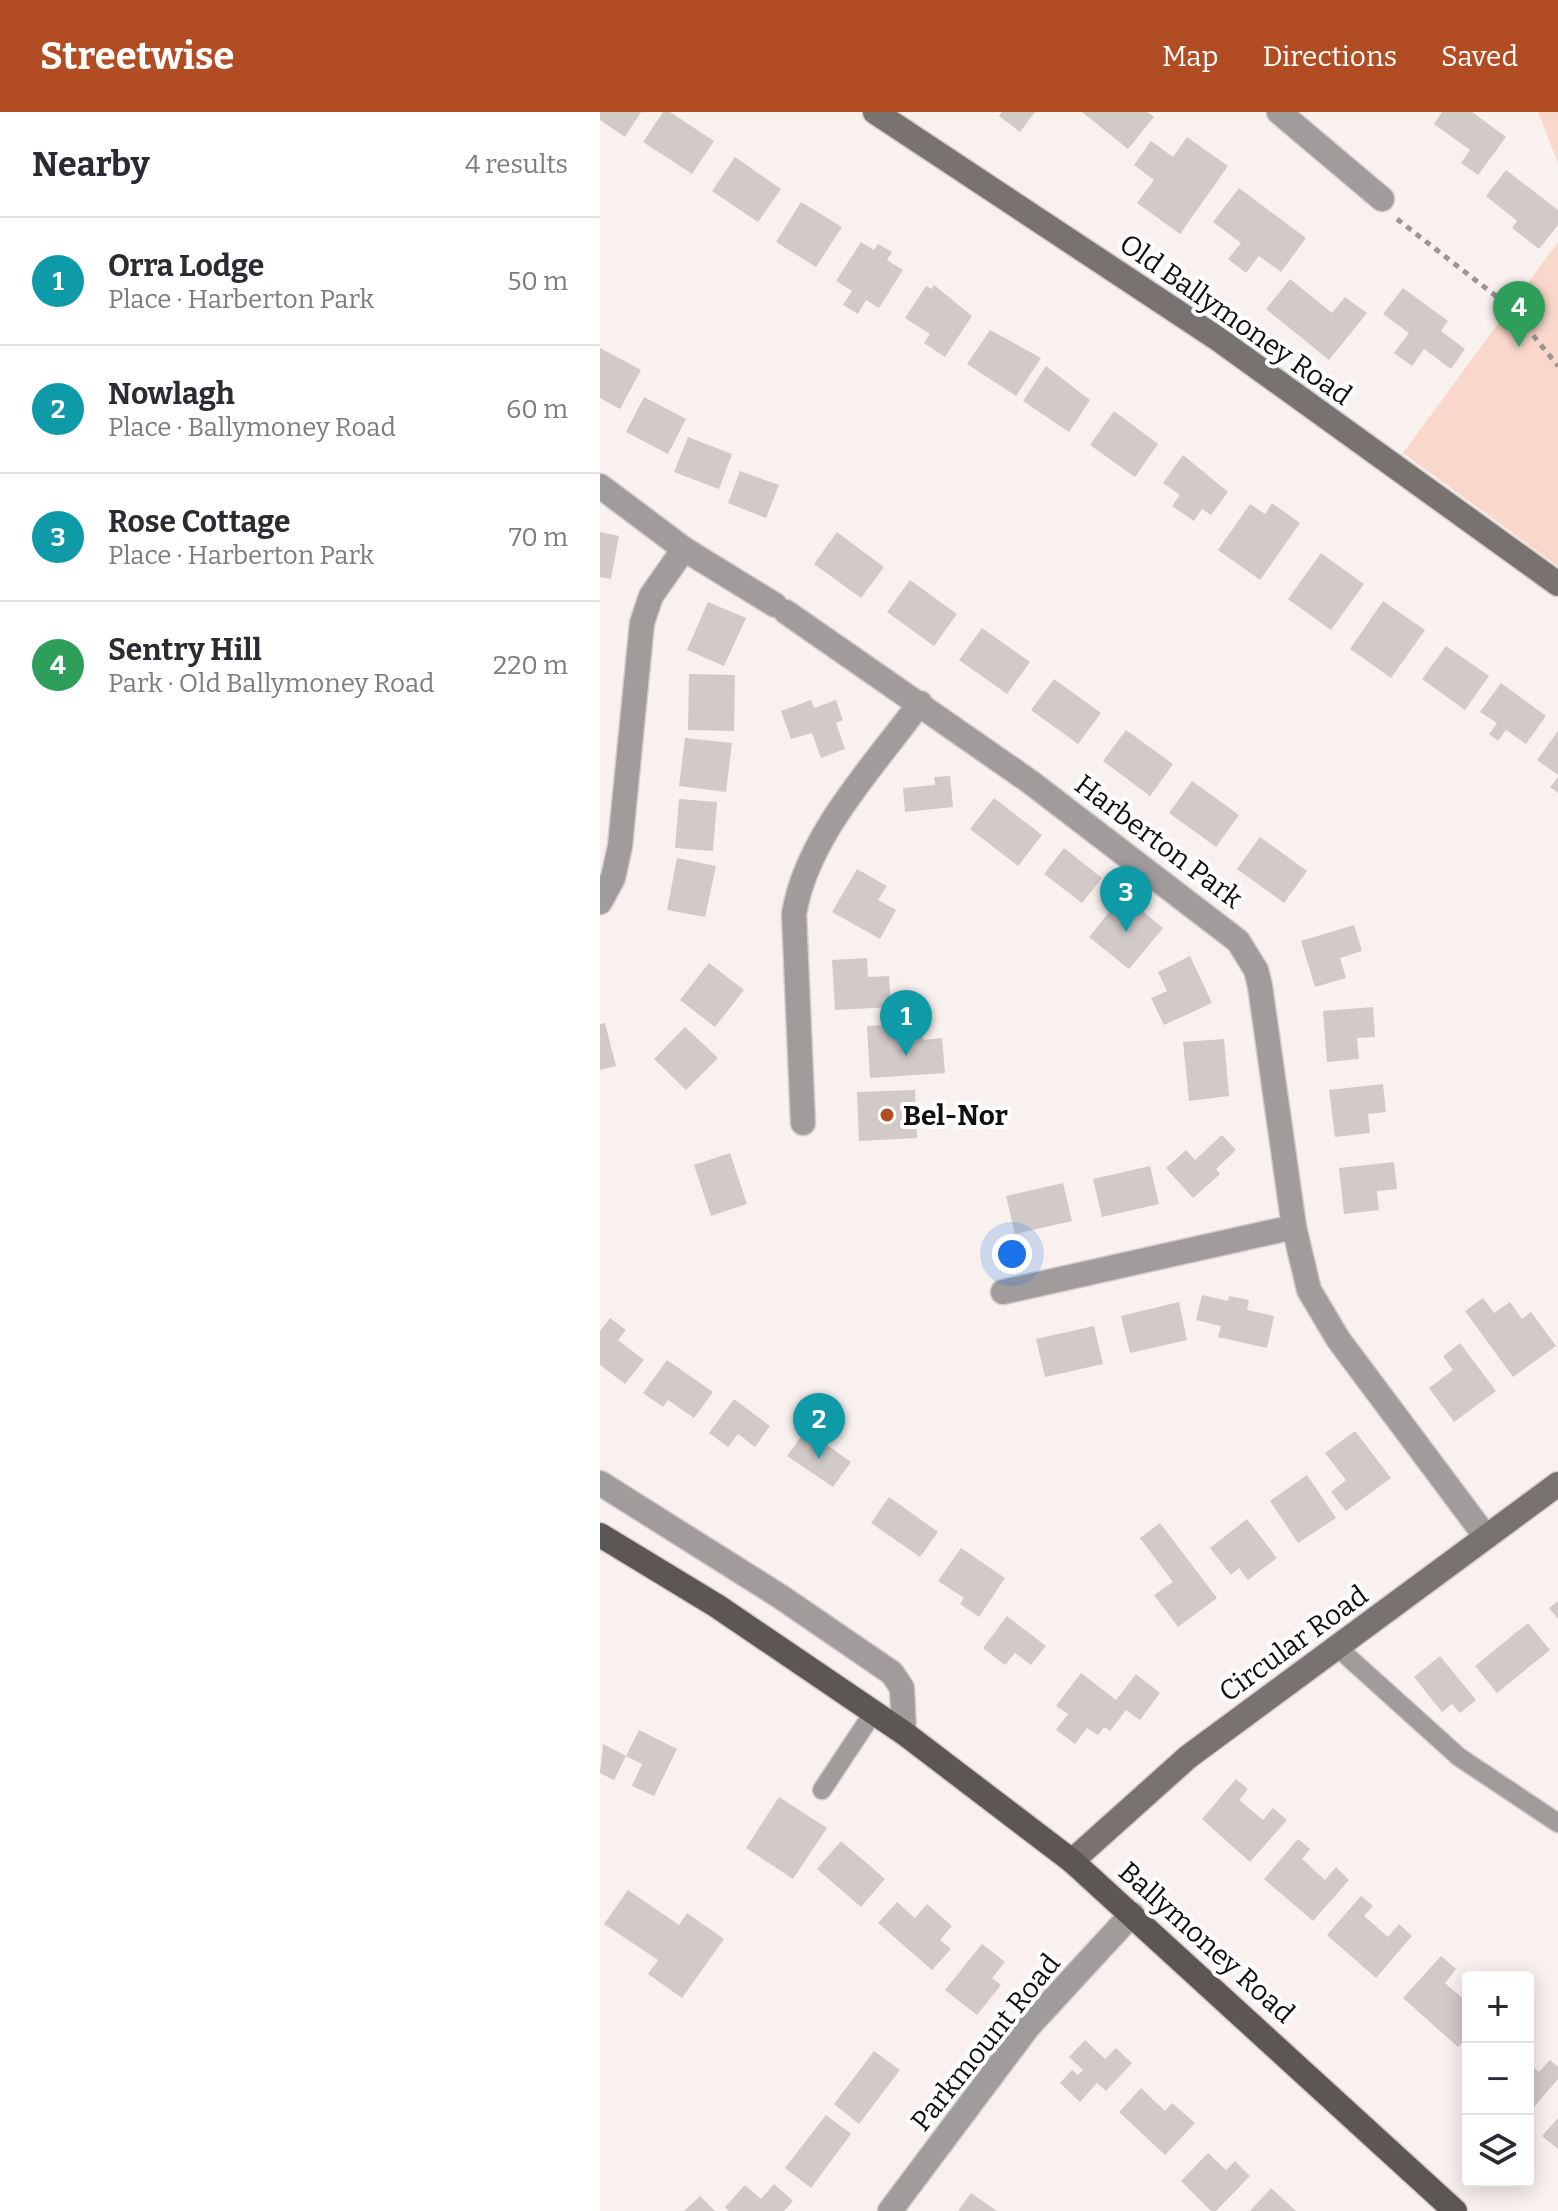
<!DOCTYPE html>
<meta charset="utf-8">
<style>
body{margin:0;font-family:Bitter,serif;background:#f7f7f7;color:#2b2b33}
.controls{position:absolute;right:24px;bottom:24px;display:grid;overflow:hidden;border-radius:8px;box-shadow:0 4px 20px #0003}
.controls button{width:72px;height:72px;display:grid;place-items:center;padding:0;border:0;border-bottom:2px solid #e1e1e2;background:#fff;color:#2b2b33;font:40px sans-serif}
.you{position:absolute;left:412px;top:1142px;width:28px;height:28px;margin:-20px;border:6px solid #fff;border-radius:50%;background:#1a73e8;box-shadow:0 0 0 12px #1a73e833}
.badge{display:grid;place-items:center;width:52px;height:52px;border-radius:50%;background:#b24c23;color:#fff;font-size:26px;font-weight:700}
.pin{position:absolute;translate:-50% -66px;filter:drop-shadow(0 2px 4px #0008)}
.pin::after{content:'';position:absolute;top:42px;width:28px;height:24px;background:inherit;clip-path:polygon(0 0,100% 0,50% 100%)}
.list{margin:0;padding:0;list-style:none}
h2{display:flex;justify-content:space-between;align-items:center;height:104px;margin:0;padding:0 32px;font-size:34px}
h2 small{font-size:26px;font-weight:400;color:#7c7c81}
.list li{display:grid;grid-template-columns:52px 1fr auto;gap:24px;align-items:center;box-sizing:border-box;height:128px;padding:0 32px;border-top:2px solid #e1e1e2}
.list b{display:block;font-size:30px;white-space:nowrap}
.list p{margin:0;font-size:26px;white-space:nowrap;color:#7c7c81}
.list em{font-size:26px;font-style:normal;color:#7c7c81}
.icon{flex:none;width:44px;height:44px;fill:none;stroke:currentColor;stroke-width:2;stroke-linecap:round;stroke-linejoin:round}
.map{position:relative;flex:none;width:958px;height:2099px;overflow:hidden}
header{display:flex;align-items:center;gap:48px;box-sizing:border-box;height:112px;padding:0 40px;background:#b24c23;color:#fff}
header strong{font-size:38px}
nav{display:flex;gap:44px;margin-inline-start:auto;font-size:28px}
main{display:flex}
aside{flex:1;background:#fff}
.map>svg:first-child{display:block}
.green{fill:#f9d7cb}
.building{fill:#d2cac7}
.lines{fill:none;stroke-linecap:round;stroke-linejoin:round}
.lane-casing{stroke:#d4cdca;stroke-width:21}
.street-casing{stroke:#d4cdca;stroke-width:27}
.secondary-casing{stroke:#d4cdca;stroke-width:27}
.primary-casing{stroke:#d4cdca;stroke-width:27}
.path{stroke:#9b9693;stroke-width:5;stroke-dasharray:6 6;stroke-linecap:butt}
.lane{stroke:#a09c9b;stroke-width:18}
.street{stroke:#a09c9b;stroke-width:24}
.secondary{stroke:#787371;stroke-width:24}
.primary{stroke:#5c5654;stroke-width:24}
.poi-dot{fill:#b24c23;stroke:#fff;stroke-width:3}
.labels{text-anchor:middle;stroke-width:8;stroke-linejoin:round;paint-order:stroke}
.street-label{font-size:28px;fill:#12100f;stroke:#fff}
.poi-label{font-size:28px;font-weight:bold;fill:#12100f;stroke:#fff;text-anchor:start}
</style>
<header>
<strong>Streetwise</strong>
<nav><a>Map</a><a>Directions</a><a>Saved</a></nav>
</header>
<main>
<aside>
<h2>Nearby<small>4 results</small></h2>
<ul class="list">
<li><span class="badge" style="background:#0f9aa8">1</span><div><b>Orra Lodge</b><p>Place · Harberton Park</p></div><em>50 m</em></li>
<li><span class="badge" style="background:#0f9aa8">2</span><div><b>Nowlagh</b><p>Place · Ballymoney Road</p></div><em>60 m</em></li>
<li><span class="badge" style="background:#0f9aa8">3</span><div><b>Rose Cottage</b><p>Place · Harberton Park</p></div><em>70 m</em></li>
<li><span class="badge" style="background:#2e9e5b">4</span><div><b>Sentry Hill</b><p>Park · Old Ballymoney Road</p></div><em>220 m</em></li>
</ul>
</aside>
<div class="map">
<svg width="958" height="2099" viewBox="0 0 958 2099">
<rect width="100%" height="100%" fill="#f9f1ee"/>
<!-- green -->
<g class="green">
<path d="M938 0H958V51Z"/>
<path d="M958 130V454L803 341Z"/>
</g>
<!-- building -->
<g class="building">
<path d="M0 0H41L25 25 0 8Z"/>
<path d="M63 0H70L114 29 92 62 43 30Z"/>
<path d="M402 0H435L420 20 399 4Z"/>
<path d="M482 0H547L554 5 528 37Z"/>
<path d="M842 0H872L906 25 878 63 861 51 870 38 834 12Z"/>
<path d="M587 25 628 54 580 122 537 91 554 68 534 53 551 29 573 45Z"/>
<path d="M135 45 181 77 158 110 112 79Z"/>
<path d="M906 58 958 98V113L939 137 912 116 917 109 886 84Z"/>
<path d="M639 76 706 126 681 160 659 144 646 161 628 147 641 131 613 110Z"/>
<path d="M201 90 242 115 216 155 176 130Z"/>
<path d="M261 130 274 138 278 132 292 140 287 148 303 158 279 196 266 188 258 202 243 193 252 179 236 169Z"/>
<path d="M690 167 732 201 745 185 767 201 729 248 666 197Z"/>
<path d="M334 173 372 204 345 245 324 231 330 222 305 206 326 174 332 177Z"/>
<path d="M803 176 848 209 841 219 865 237 851 257 824 237 812 254 794 241 809 221 783 202Z"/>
<path d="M390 218 441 246 416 284 367 252Z"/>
<path d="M0 236 41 258 20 297 0 286Z"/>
<path d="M446 254 490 288 469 320 423 289Z"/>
<path d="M44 285 86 307 68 342 26 320Z"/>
<path d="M514 299 558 332 535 365 490 333Z"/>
<path d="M88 325 132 342 119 377 74 360Z"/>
<path d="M583 343 628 380 611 403 602 397 594 409 572 394 580 383 563 371Z"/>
<path d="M140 359 179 373 166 406 128 391Z"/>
<path d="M672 391 700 411 660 468 618 438 650 392 665 402Z"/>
<path d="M0 420 19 424 11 467 0 465Z"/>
<path d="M237 420 284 455 261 486 214 452Z"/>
<path d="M721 441 764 472 731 518 688 487Z"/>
<path d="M310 468 357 502 334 534 287 500Z"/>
<path d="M783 489 825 518 791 566 750 537Z"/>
<path d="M108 490 146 506 124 554 87 538Z"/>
<path d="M382 516 430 550 407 582 359 548Z"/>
<path d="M846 534 889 564 865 598 822 567Z"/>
<path d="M89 562 135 563 134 619 88 618Z"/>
<path d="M454 567 501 601 478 632 431 598Z"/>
<path d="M901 571 946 604 926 632 906 618 898 629 889 622 897 611 880 600Z"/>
<path d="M211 588 214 596 236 588 243 608 236 611 245 637 221 646 212 621 191 627 181 599Z"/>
<path d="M526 618 573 652 550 684 503 649Z"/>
<path d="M958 619V663L937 648Z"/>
<path d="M85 626 132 631 126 680 79 674Z"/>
<path d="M350 664 353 695 305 700 303 676 335 673 334 665Z"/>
<path d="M958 665V681L950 675Z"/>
<path d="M592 669 639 703 616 735 569 701Z"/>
<path d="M394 686 442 723 418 754 370 717Z"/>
<path d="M79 687 117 690 113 739 75 736Z"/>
<path d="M660 725 707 759 684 791 637 757Z"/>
<path d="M464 736 502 766 482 791 444 762Z"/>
<path d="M77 746 116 754 105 805 67 798Z"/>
<path d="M257 757 287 774 278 788 296 798 280 827 232 800Z"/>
<path d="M523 783 563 816 529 857 489 825Z"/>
<path d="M754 813 762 839 740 846 746 866 715 875 701 829Z"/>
<path d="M590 844 612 891 564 913 551 886 567 879 558 860Z"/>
<path d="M267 846 268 865 289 864 291 895 235 898 232 848Z"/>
<path d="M109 851 144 878 115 915 80 888Z"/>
<path d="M773 895 775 925 757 926 759 947 727 950 723 899Z"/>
<path d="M5 911 16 954 0 958V912Z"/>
<path d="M322 911 323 928 342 926 345 961 270 966 267 914Z"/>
<path d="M85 915 118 946 86 978 54 947Z"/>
<path d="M624 927 629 984 589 989 583 930Z"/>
<path d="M783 972 786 1000 768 1002 770 1021 735 1025 729 978Z"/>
<path d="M315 978 317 1026 259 1029 257 980Z"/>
<path d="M622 1023 636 1038 616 1057 620 1062 593 1086 566 1056 586 1038 595 1048Z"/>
<path d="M130 1041 147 1092 111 1104 94 1053Z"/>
<path d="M794 1050 797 1077 777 1079 779 1098 744 1102 739 1056Z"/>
<path d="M550 1054 559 1092 502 1105 493 1067Z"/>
<path d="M463 1071 472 1109 415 1122 406 1084Z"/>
<path d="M602 1183 628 1189 629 1184 649 1188 647 1198 674 1204 667 1236 618 1225 621 1214 596 1208Z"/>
<path d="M883 1186 894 1201 910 1190 922 1207 931 1200 956 1234 913 1265 865 1199Z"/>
<path d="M579 1190 587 1228 530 1241 521 1204Z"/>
<path d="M10 1206 26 1218 18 1228 44 1248 25 1272 0 1253V1219Z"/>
<path d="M494 1214 503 1252 445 1265 436 1227Z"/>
<path d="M860 1231 896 1279 854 1310 829 1276 853 1258 843 1244Z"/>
<path d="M67 1248 113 1280 94 1306 68 1288 63 1295 43 1281Z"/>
<path d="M134 1287 170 1314 155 1335 138 1322 128 1335 109 1321Z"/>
<path d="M206 1318 251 1350 233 1375 187 1344Z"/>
<path d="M755 1319 791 1366 746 1399 731 1380 746 1368 725 1341Z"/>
<path d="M707 1363 736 1406 698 1431 670 1389Z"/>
<path d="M289 1385 338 1420 320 1445 271 1411Z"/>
<path d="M647 1407 677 1446 648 1468 639 1456 631 1463 610 1436Z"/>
<path d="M560 1411 617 1486 578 1515 554 1483 573 1470 540 1426Z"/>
<path d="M361 1436 405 1466 379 1505 360 1492 364 1486 338 1469Z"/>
<path d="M958 1489V1507L949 1496Z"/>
<path d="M407 1504 446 1534 431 1553 415 1541 405 1553 383 1536Z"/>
<path d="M928 1511 950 1538 897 1581 875 1554Z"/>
<path d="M840 1544 876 1588 860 1601 852 1592 842 1600 814 1565Z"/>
<path d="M481 1561 516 1588 536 1562 560 1581 540 1608 526 1598 510 1619 504 1615 498 1623 487 1616 475 1632 456 1618 468 1602 456 1594Z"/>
<path d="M39 1618 77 1637 54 1684 32 1674 42 1652 26 1644Z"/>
<path d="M3 1632 26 1644 14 1668 0 1661Z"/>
<path d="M636 1667 648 1677 639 1688 663 1708 673 1696 687 1708 650 1750 602 1707Z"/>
<path d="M179 1685 227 1716 193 1767 146 1736Z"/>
<path d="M698 1727 710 1737 702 1747 725 1768 736 1755 749 1768 713 1809 664 1767Z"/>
<path d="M241 1729 285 1767 261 1795 217 1757Z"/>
<path d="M28 1778 79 1813 87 1801 124 1827 82 1886 48 1862 58 1848 4 1812Z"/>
<path d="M761 1784 773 1794 764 1804 788 1825 799 1812 812 1824 776 1866 727 1823Z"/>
<path d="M297 1790 315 1806 327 1792 352 1814 340 1828 351 1837 332 1858 278 1811Z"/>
<path d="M382 1832 405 1850 392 1866 401 1873 377 1903 345 1878Z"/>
<path d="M841 1844 856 1857 845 1871 868 1891V1924L858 1935 803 1886Z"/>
<path d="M485 1928 505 1947 516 1936 532 1951 506 1979 497 1971 480 1990 460 1971 472 1958 478 1963 483 1958 469 1945Z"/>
<path d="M274 1939 300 1958 259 2012 234 1992Z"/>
<path d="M950 1948 958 1955V1967L928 2002V1951L939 1960Z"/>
<path d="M541 1976 565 1999 572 1991 595 2011 565 2043 519 2000Z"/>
<path d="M226 2003 251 2022 211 2076 185 2056Z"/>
<path d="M958 2006V2037L942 2024Z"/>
<path d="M608 2041 626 2058 635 2049 650 2064 616 2099H611L581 2069Z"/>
<path d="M174 2072 193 2089 184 2099H129L125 2095 145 2073 161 2087Z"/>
<path d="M671 2076 696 2099H650Z"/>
<path d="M371 2081 397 2099H358Z"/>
<path d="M100 2084 115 2099H84Z"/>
</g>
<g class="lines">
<!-- lane casing -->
<g class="lane-casing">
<g id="lane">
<path d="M737 1535 859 1645 958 1711"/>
<path d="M222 1678 273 1601"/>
</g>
</g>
<!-- street casing -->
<g class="street-casing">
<g id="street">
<path d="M679 0 782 87"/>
<path d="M0 374 84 437 175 493"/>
<path d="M186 500 429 669 638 829 656 858 660 874 694 1115 709 1178 738 1227 886 1425"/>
<path d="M0 790 13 766 20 734 42 511 51 484 84 437"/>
<path d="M203 1011 194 802C207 723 274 654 320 591"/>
<path d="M403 1180 694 1115"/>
<path d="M0 1371 181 1485 292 1561 302 1576 304 1621"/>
<path d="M290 2099 428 1915 532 1802"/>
</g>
</g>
<!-- secondary casing -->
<g class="secondary-casing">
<g id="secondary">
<path d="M275 0 618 227 958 472"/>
<path d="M472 1749 588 1645 958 1372"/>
</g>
</g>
<!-- primary casing -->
<g class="primary-casing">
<path id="primary" d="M0 1423 117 1494 304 1621 472 1749 855 2099"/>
</g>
<!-- path -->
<path class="path" d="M797 107 910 195 958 254"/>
<!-- lane -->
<use href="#lane" class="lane"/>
<!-- street -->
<use href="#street" class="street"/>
<!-- secondary -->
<use href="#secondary" class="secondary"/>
<!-- primary -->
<use href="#primary" class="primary"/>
</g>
<!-- markers -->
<circle class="poi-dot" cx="287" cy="1003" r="8"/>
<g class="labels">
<!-- street labels -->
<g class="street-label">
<text transform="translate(636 207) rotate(35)" y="10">Old Ballymoney Road</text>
<text transform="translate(559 729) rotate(37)" y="10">Harberton Park</text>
<text transform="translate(693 1531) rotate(-36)" y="10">Circular Road</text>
<text transform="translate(607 1830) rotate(42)" y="10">Ballymoney Road</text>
<text transform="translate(385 1930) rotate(-51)" y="10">Parkmount Road</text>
</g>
<!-- poi labels -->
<g class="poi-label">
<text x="303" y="1013">Bel-Nor</text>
</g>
</g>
</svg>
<div class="controls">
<button>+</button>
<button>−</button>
<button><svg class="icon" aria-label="layers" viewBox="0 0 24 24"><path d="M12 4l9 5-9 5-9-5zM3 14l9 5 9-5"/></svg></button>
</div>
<div class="you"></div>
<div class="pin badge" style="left:306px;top:944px;background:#0f9aa8">1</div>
<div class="pin badge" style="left:219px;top:1347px;background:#0f9aa8">2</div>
<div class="pin badge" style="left:526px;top:820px;background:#0f9aa8">3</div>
<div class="pin badge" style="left:919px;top:235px;background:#2e9e5b">4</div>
</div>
</main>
